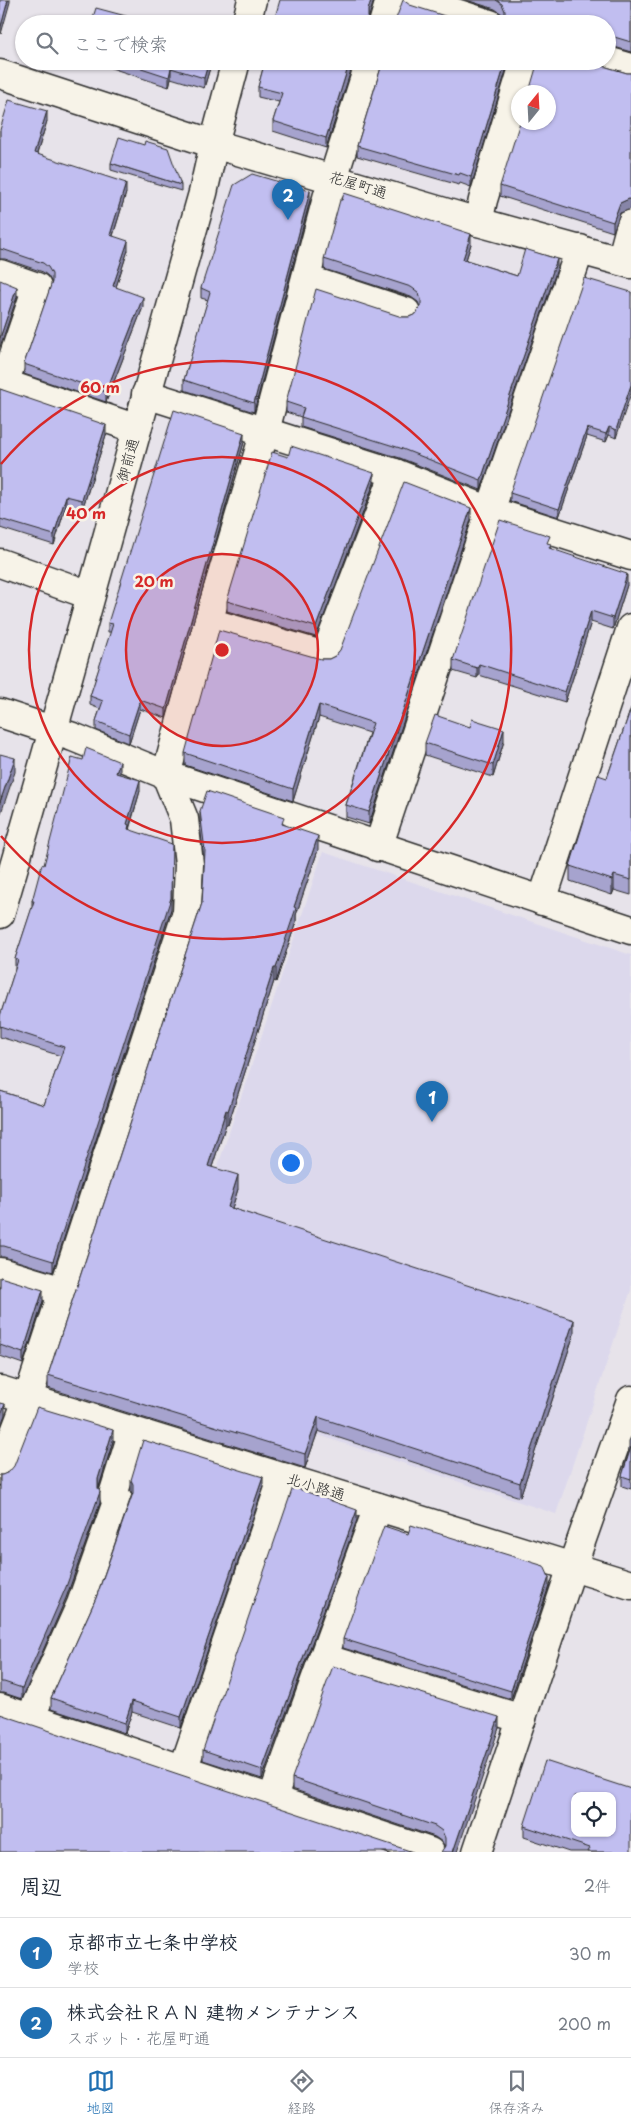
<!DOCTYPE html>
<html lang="ja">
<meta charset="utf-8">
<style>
body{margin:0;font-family:"Playpen Sans","Klee One",sans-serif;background:#f6f6f7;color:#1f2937}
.controls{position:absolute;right:15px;bottom:15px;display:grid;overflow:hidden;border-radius:10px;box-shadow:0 1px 4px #0004}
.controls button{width:45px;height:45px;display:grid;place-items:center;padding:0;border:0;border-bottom:1px solid #e0e1e3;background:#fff;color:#1f2937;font:25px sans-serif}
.compass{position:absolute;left:511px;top:85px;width:45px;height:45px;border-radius:50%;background:#fff;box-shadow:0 1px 4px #0004;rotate:18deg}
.you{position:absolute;left:290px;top:1162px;width:18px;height:18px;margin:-12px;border:4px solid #fff;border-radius:50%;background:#1a73e8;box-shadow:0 0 0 8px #1a73e833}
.badge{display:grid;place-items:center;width:32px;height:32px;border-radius:50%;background:#1f6fb2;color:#fff;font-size:16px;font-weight:700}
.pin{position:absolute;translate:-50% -41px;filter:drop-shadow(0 1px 2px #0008)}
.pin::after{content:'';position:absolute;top:26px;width:18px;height:15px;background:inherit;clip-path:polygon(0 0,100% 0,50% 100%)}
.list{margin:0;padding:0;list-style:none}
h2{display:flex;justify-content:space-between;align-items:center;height:65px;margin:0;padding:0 20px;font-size:21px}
h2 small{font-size:16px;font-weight:400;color:#747a83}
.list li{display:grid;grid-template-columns:32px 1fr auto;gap:15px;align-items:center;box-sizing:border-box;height:70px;padding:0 20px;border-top:1px solid #e0e1e3}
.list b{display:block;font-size:19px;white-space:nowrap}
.list p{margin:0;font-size:16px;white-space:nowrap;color:#747a83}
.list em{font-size:16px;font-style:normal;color:#747a83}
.icon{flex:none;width:28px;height:28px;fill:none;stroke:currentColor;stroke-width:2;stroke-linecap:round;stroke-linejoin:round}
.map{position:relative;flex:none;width:631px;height:1852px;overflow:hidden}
.search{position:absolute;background:#fff;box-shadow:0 1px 4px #0004;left:15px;right:15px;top:15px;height:55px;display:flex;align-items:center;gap:12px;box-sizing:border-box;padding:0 18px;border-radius:28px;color:#747a83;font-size:19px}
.sheet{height:205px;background:#fff}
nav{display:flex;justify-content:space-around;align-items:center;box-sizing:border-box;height:70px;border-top:1px solid #e0e1e3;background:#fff;font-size:14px;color:#747a83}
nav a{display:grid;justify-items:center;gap:2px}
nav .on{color:#1f6fb2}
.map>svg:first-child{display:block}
.built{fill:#dcd8ec}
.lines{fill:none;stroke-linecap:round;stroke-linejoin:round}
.minor-casing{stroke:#2b2b2b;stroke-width:31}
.minor{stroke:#f7f3e8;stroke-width:28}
.wall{fill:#a6a3ce;stroke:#2b2b2b}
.shaded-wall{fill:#8785a8;stroke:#2b2b2b}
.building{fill:#c1bef0;stroke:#2b2b2b;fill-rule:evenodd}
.ring{fill:none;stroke:#d62828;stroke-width:2.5}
.labels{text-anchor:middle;stroke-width:5;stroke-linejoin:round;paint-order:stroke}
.street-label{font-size:15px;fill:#2b2b2b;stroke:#f7f3e8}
.centre{fill:#d62828;stroke:#f7f3e8;stroke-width:2.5}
.ring-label{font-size:15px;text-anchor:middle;font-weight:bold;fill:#d62828;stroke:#f7f3e8;stroke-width:5;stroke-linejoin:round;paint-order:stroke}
</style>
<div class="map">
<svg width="631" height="1852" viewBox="0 0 631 1852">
<rect width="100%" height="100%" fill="#e7e3ea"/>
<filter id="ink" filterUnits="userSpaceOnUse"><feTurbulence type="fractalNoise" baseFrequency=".02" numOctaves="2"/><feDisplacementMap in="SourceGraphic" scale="10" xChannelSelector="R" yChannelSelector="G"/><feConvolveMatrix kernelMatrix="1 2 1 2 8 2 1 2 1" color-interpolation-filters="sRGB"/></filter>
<g filter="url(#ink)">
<!-- built -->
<path class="built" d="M323 852 631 955V1290L556 1514 147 1378Z"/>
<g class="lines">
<!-- minor casing -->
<g class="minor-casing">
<g id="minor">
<path d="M415 0 490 24"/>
<path d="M246 24 252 0"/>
<path d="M383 24 390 0"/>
<path d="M607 61 631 68"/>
<path d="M0 74 214 144 478 222 631 264"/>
<path d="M478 222 483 200 525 61"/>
<path d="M621 261 631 224"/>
<path d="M0 274 37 287 4 384"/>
<path d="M306 279 406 312"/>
<path d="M0 382 137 429"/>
<path d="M146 394 395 473 490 511 631 556"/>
<path d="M0 563 90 595"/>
<path d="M208 622 325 656 395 473"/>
<path d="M0 713 73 737 166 775 631 930"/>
<path d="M378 847 490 511 580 249"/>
<path d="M542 901 631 628"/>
<path d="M0 914C71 675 135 433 203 193L214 144 236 61"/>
<path d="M0 1272 63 1291"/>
<path d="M0 1390 631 1585"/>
<path d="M0 1471 28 1398 187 912 189 864 184 819 166 775 208 622 265 431 327 198 370 61"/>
<path d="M323 1658 522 1719"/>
<path d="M0 1708 430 1852"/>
<path d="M30 1718 81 1604 118 1499 113 1495 133 1431"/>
<path d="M183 1770 283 1477"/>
<path d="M272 1799 378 1507"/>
<path d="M477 1852 572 1567 631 1400"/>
</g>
</g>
<!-- minor -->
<use href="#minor" class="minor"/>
</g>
<!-- wall -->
<g class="wall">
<path d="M466 0H631V52L611 46H607V24L504 19 502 14 495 9Z"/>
<path d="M90 61H212L204 88 171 78 169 87Z"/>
<path d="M265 61H354L326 148 273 131V121L279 102 258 97V87Z"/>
<path d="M383 61H509L471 187 460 183 459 185 357 156V146Z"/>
<path d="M603 66 627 73H631V209L620 213 613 232 500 196V186Z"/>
<path d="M47 121 37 154 126 193 113 236 128 250 116 287 143 307 106 402 24 374V364L52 283 48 276 43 272 5 259H0V130Z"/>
<path d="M111 163 181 185V191L111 170Z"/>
<path d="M310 200 254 412 184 390V380L208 300 201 298V288Z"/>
<path d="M471 244 466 260 517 276 557 269 481 490 400 458 301 427V417L286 412V402L402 317H409L416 314 420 307 418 302 411 297 324 269V259Z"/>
<path d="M631 292 616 438 609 435 606 442 587 436 559 517 510 501V493Z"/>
<path d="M0 389 106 435 82 510 66 505 54 545 0 528Z"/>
<path d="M244 442 166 718 140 709 129 743 96 730V721L100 709 90 705V696L111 632H108V623Z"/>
<path d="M374 483 316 637 227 611V601Z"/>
<path d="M471 520 369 824 346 817V805L369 733 319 717 293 801 185 765V753L321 659H329L335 656 340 650Z"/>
<path d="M550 544 551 549 627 585 613 629 591 622 565 702 479 675 477 678 453 671V660Z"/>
<path d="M631 708V895L614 890 612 895 570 881V866L607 778Z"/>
<path d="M470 727 504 741 493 777 425 755V743Z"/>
<path d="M119 774 140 791 129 830 171 909 53 1272 4 1257H0V1091L44 1105 61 1056 0 1037V1016L15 970V959L32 908V901L44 865Z"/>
<path d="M200 811 284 824 318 850 296 915V922L276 982 274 981 228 1125 226 1124 212 1167 238 1189 232 1208 574 1334 520 1497 318 1431 305 1468 48 1388V1375L202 903 204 860 200 825Z"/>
<path d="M0 1277 43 1301 23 1364 0 1356Z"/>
<path d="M631 1437V1489L622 1486V1476L629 1451V1441Z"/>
<path d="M113 1441 99 1489 100 1503 66 1598 22 1699 4 1693H0V1475H2Z"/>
<path d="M131 1480 263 1488 181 1728 132 1712 125 1733 51 1709V1698L96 1598 132 1494 131 1491Z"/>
<path d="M357 1520 262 1779 203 1760V1750Z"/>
<path d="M549 1586 511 1699 343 1648V1639Z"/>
<path d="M499 1728 444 1847 442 1842 435 1837 292 1789V1778Z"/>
<path d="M524 1826 631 1852H569L524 1837Z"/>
</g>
<!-- shaded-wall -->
<g class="shaded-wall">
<path d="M8 0H10V2L1 34V26Z"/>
<path d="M371 0H374L368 20V10Z"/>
<path d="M209 61H212L204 88V78Z"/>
<path d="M350 61H354L326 148V138Z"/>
<path d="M506 61H509L471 187V177Z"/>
<path d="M171 68V78L169 87V77Z"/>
<path d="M47 111V121L34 163V153Z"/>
<path d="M126 183V193L110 245V235Z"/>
<path d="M310 191V200L254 412V403Z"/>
<path d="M631 198V209L620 213 613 232V222L620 203Z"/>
<path d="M471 234V244L463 269V259Z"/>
<path d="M128 241V250L113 296V286Z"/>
<path d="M557 259V269L481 490V480Z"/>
<path d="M17 287V297L0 347V338Z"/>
<path d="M143 297V307L106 402V392Z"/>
<path d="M631 385V393L616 438V430Z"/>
<path d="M106 425V435L82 510V500Z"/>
<path d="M609 427V435L606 442V434Z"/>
<path d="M587 428V436L559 517V509Z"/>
<path d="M244 433V442L166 718V709Z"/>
<path d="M374 473V483L316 637V627Z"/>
<path d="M66 496V505L54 545V535Z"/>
<path d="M471 508V520L369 824V812Z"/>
<path d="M627 574V585L613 629V618Z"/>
<path d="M591 611V622L565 702V692Z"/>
<path d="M479 664V675L477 678V668Z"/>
<path d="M140 700V709L129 743V734Z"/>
<path d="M319 705V717L293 801V789Z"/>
<path d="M504 729V741L493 777V765Z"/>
<path d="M15 758V772L0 816V802Z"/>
<path d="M120 762V773L116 784V773Z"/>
<path d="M140 780V791L129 828V836L127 824Z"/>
<path d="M318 836V850L296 915V922L276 982V968L294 907Z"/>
<path d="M172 844 171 909 53 1272V1261Z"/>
<path d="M614 875V890L612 895V880Z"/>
<path d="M274 968V981L228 1125V1111Z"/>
<path d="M226 1110V1124L208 1179V1166Z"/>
<path d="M238 1175V1189L228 1221V1207Z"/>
<path d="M43 1290V1301L23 1364V1353Z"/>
<path d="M574 1320V1334L520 1497V1483Z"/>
<path d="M5 1404V1415L0 1427V1416Z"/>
<path d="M318 1417V1431L305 1468V1454Z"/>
<path d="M113 1430V1441L98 1490V1479Z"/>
<path d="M263 1477V1488L181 1728V1717Z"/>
<path d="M100 1492V1503L66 1598 22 1699V1688Z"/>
<path d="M357 1510V1520L262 1779V1770Z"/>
<path d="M549 1577V1586L511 1699V1691Z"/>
<path d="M132 1701V1712L125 1733V1723Z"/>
<path d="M499 1717V1728L457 1852H453Z"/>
</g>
<!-- building -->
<g class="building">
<path d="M0 0H8L1 26H0Z"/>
<path d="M280 0H371L368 10V17L371 24H273Z"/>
<path d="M403 0 410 5 470 24H394Z"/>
<path d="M496 0H631V42L611 36H607V24H501L505 18V11L502 4Z"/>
<path d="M96 8 137 19 136 22 141 24H91Z"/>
<path d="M120 61H209L204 78 171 68 169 77Z"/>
<path d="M265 61H350L326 138 273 121 282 93 258 87Z"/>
<path d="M383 61H506L471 177 460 173 459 175 357 146Z"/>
<path d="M538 61H596L603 66 627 73H631V198L620 203 613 222 500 186 520 122H548V92H529Z"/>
<path d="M9 100 47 111 34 153 126 183 110 235 128 241 113 286 143 297 106 392 24 364 52 282V274L48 267 43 263 5 250 0 249V130Z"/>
<path d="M119 137 144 145 145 141 168 148 181 185 111 163Z"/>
<path d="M252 174 310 191 254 403 184 380 210 292 201 288 234 185Z"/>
<path d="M344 193 471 234 463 259 517 276 525 249 557 259 481 480 400 448 301 417 304 408 286 402 316 289 402 317H409L416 314 421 306V299L418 292 411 287 324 259 340 200H342Z"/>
<path d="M584 278 631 292V385L616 430 609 427 606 434 587 428 559 509 510 493Z"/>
<path d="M0 280 17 287 0 338Z"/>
<path d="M0 389 106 425 82 500 66 496 54 535 0 519Z"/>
<path d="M174 410 244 433 166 709 140 700 129 734 96 721 103 701 90 696 113 624 108 623Z"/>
<path d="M291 446 374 473 316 627 227 601 272 452 288 457Z"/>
<path d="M404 482 471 508 369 812 346 805 373 723 319 705 293 789 185 753 219 630 321 659H329L335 656 340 650Z"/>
<path d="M500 520 550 536 547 543 551 544 549 548 627 574 613 618 591 611 565 692 479 664 477 668 453 660Z"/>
<path d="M631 708V880L614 875 612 880 570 866 598 775 607 778Z"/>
<path d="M435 715 470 727 472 719 504 729 493 765 425 743Z"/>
<path d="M86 748 120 762 116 773 140 780 127 824 129 825 128 829 172 844 171 898 53 1261 4 1246H0V1091L44 1105 64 1047 0 1026V1016L18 960 15 959 34 901H32L42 864 44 865 72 757 83 760Z"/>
<path d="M0 754 15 758 0 802Z"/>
<path d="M207 791 284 817 282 824 318 836 294 907 296 908 276 968H274L228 1111 226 1110 208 1166 238 1175 228 1207 574 1320 520 1483 318 1417 305 1454 48 1375 202 903 205 851 200 811Z"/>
<path d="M0 1277 43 1290 23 1353 0 1345Z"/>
<path d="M0 1403 5 1404 0 1416Z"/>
<path d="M37 1407 113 1430 98 1479V1488L100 1492 66 1587 22 1688 4 1682H0V1475H2L9 1472 14 1466Z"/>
<path d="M143 1440 263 1477 181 1717 132 1701 125 1723 51 1698 96 1598 133 1493V1484L131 1480Z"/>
<path d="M631 1447V1479L622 1476Z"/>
<path d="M293 1487 357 1510 262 1770 203 1750Z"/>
<path d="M411 1525 544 1566 549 1577 511 1691 343 1639 384 1526 408 1534Z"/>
<path d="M333 1666 499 1717 453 1852H441L445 1846V1838L442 1831 435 1826 292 1778Z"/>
<path d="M0 1714 178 1774 413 1852H0Z"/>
<path d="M545 1761 631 1789V1852H588L590 1848 524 1826ZM575 1796H612V1833H575Z"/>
</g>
</g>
<!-- distance rings -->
<circle cx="222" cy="650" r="96" fill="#d62828" fill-opacity=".12"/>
<g class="ring">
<circle cx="222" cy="650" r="96"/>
<circle cx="222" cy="650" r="193"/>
<path d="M1 464A289 289 0 1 1 1 836"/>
</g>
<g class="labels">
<!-- street labels -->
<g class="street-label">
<text transform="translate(358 185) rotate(17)" y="5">花屋町通</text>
<text transform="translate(128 460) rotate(-74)" y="5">御前通</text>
<text transform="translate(316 1487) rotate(17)" y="5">北小路通</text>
</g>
</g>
<circle cx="222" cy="650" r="8" class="centre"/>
<g class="ring-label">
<text x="100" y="393">60 m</text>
<text x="86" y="519">40 m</text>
<text x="154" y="587">20 m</text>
</g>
</svg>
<div class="controls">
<button><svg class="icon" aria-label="locate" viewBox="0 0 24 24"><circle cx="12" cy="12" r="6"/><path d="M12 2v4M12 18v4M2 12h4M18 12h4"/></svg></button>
</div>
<svg class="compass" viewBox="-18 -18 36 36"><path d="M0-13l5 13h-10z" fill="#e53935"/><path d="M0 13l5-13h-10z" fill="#747a83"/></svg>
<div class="you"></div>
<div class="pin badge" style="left:432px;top:1122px">1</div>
<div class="pin badge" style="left:288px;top:220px">2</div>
<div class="search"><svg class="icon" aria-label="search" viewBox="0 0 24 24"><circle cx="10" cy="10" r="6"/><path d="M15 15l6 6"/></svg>ここで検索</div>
</div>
<section class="sheet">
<h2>周辺<small>2件</small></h2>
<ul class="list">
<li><span class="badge">1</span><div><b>京都市立七条中学校</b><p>学校</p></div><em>30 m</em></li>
<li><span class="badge">2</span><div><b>株式会社ＲＡＮ 建物メンテナンス</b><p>スポット · 花屋町通</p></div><em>200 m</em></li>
</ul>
</section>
<nav>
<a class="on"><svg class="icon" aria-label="map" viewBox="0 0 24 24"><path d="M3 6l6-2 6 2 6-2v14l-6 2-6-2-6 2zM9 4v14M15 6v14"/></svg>地図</a>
<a><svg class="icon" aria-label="directions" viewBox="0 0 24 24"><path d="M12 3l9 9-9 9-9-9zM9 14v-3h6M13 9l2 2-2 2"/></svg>経路</a>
<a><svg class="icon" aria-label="saved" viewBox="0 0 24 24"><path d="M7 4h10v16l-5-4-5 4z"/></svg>保存済み</a>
</nav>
